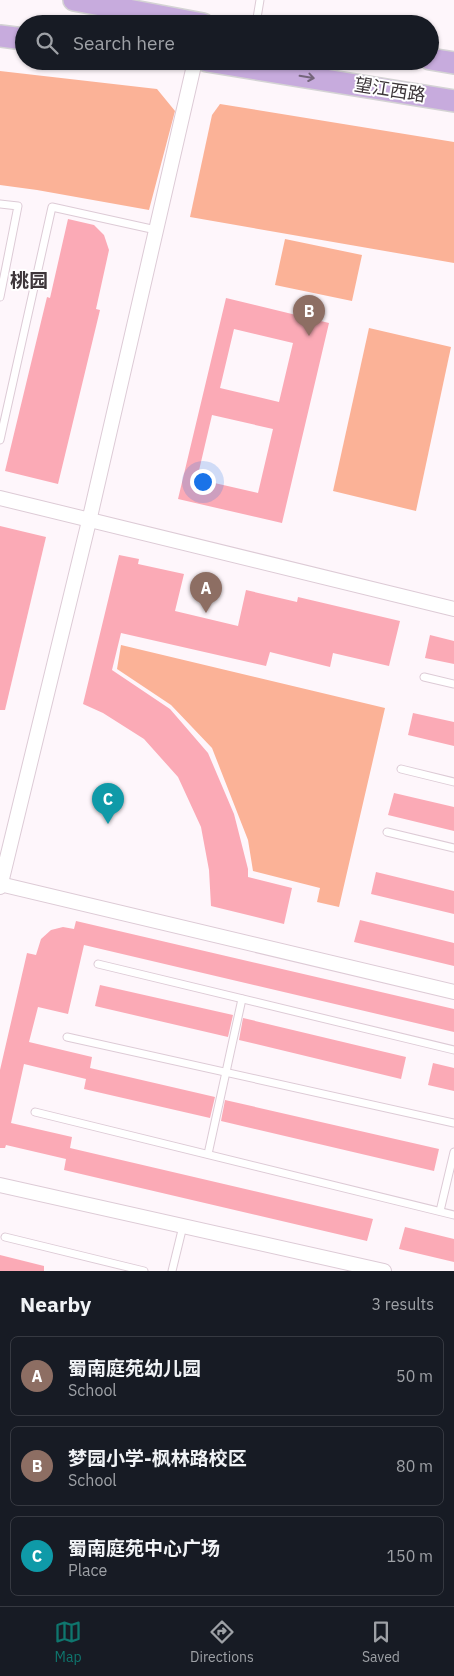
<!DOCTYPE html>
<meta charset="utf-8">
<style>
body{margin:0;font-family:"IBM Plex Sans","Noto Sans SC",sans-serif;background:#242831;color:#f1f3f6}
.you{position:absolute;left:202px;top:481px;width:18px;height:18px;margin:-12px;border:4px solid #fff;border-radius:50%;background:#1a73e8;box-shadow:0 0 0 8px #1a73e833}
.badge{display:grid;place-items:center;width:32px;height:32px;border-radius:50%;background:#0f766e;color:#fff;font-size:16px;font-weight:700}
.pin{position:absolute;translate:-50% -41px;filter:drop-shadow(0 1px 2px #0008)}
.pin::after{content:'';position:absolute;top:26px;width:18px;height:15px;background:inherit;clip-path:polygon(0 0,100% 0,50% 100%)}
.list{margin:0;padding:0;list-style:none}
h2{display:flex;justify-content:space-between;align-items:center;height:65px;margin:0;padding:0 20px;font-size:21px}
h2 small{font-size:16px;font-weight:400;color:#9ea1a6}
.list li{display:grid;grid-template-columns:32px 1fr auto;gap:15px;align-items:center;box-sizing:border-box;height:80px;margin:0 10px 10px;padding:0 10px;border:1px solid #363941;border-radius:8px}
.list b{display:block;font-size:19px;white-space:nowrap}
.list p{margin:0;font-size:16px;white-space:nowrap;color:#9ea1a6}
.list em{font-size:16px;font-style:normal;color:#9ea1a6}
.icon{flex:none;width:28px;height:28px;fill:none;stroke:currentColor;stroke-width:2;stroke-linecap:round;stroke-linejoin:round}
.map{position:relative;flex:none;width:454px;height:1271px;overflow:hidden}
.search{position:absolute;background:#171b24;box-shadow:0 1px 4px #0004;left:15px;right:15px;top:15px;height:55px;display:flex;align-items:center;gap:12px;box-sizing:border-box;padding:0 18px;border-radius:28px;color:#9ea1a6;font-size:19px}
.sheet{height:335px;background:#171b24}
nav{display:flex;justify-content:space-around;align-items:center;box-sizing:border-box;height:70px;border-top:1px solid #363941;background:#171b24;font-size:14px;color:#9ea1a6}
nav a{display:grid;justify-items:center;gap:2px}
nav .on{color:#0f766e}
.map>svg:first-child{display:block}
.green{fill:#fbb297}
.building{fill:#fbaab6;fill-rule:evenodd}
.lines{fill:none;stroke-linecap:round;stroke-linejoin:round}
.lane-casing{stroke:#ddcbd6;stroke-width:9}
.street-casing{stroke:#ddcbd6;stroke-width:16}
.primary-casing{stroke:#d4d3d4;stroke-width:24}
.lane{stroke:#fff;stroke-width:7}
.street{stroke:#fff;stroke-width:14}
.primary{stroke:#c7abdd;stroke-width:21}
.oneway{stroke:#74657b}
.labels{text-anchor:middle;stroke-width:4;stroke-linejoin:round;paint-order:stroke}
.street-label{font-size:18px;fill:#3d363a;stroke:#fff}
.neighbourhood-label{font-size:19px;font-weight:bold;fill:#3d363a;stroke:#fff}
</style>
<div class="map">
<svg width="454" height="1271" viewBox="0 0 454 1271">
<rect width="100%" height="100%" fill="#fef6fb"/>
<!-- green -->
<g class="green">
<path d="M0 71 157 89 175 111 149 210 37 190 0 185Z"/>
<path d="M220 104 454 142V263L190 217 212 115Z"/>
<path d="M285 239 362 255 352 301 275 285Z"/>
<path d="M369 328 451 347 416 511 333 491Z"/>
<path d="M121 645 385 708 339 907 317 902 320 888 253 871 248 840 212 748 171 705 117 669Z"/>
</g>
<!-- building -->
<g class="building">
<path d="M68 219 94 225 104 235 109 250 96 309 100 310 58 484 5 471 47 297 50 298Z"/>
<path d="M226 298 329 323 282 523 178 499ZM234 329 293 343 279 402 220 388ZM212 415 273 429 258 493 197 479Z"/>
<path d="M0 526 46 537 5 710H0Z"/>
<path d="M119 555 139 559 138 564 184 574 175 611 238 626 246 590 297 602 298 597 400 621 389 666 333 653 330 667 270 652 266 666 121 633 112 670 170 709 208 753 234 814 248 869V877L292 888 284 924 211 906 209 870 201 827 178 777 144 739 103 713 83 704Z"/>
<path d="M430 635 454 641V664L425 658Z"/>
<path d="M413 713 454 722V746L408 735Z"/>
<path d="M394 793 454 807V831L388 815Z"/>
<path d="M376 872 454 891V914L371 894Z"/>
<path d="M360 920 454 943V966L354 942Z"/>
<path d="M76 921 454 1009V1032L84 945 68 1014 38 1007 29 1042 92 1057 90 1068 215 1097 210 1118 84 1089 86 1079 24 1064 11 1123 72 1137 70 1148 373 1219 367 1241 64 1170 66 1159 6 1145 5 1148H0V1070L27 953 36 955 41 939 51 930 63 927 74 929Z"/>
<path d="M100 985 233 1015 228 1037 95 1006Z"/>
<path d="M243 1018 406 1057 401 1079 239 1040Z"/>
<path d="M433 1063 454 1068V1091L428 1085Z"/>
<path d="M225 1100 439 1149 434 1171 221 1121Z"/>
<path d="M405 1227 454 1239V1262L399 1249Z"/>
<path d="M0 1255 44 1266V1271H0Z"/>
</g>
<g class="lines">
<!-- lane casing -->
<g class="lane-casing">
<g id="lane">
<path d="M256 24 260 0"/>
<path d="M0 204 18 206 0 297"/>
<path d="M0 440 52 207 156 230"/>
<path d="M424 677 454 684"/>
<path d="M401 769 454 782"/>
<path d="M387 832 454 848"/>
<path d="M98 964 454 1050"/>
<path d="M67 1037 454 1123"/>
<path d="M35 1112 454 1215"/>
<path d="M208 1154 242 999"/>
<path d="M440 1211 454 1152"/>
<path d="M5 1237 144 1271"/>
<path d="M172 1271 183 1226"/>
</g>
</g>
<!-- street casing -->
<g class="street-casing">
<g id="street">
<path d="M0 498 454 609"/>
<path d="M0 884 454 992"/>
<path d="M0 887 90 517 195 61"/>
<path d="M0 1185 384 1271"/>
</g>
</g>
<!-- primary casing -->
<g class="primary-casing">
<g id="primary">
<path d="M74 0 203 24"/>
<path d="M0 36 24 39"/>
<path d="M430 59 454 63"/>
<path d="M207 61 454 101"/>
</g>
</g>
<!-- lane -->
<use href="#lane" class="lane"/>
<!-- street -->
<use href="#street" class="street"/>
<!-- primary -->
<use href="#primary" class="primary"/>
</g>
<!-- one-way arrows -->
<defs><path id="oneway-shaft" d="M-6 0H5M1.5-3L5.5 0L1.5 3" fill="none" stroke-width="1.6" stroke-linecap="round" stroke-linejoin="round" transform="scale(1.25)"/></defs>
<use class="oneway" href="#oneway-shaft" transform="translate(307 77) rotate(9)"/>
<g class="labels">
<!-- street labels -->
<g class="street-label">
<text transform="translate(390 90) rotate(9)" y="6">望江西路</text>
</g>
<!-- neighbourhood labels -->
<g class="neighbourhood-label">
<text x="29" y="287">桃园</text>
</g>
</g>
</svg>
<div class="you"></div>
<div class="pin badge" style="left:206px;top:613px;background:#8d6e63">A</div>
<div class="pin badge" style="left:309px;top:336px;background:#8d6e63">B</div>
<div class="pin badge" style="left:108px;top:824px;background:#0f9aa8">C</div>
<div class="search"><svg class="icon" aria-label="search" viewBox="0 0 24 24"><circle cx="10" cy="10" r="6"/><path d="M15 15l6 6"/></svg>Search here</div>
</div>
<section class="sheet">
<h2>Nearby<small>3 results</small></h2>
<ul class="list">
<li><span class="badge" style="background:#8d6e63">A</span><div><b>蜀南庭苑幼儿园</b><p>School</p></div><em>50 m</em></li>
<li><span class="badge" style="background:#8d6e63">B</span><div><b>梦园小学-枫林路校区</b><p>School</p></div><em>80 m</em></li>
<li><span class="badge" style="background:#0f9aa8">C</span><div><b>蜀南庭苑中心广场</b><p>Place</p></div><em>150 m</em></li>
</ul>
</section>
<nav>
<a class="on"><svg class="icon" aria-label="map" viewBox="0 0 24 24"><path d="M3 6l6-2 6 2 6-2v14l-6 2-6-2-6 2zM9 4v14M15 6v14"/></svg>Map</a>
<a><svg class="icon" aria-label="directions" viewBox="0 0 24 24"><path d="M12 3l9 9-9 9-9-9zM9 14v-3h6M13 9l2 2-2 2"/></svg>Directions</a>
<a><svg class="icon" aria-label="saved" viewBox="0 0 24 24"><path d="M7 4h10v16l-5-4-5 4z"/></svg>Saved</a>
</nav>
